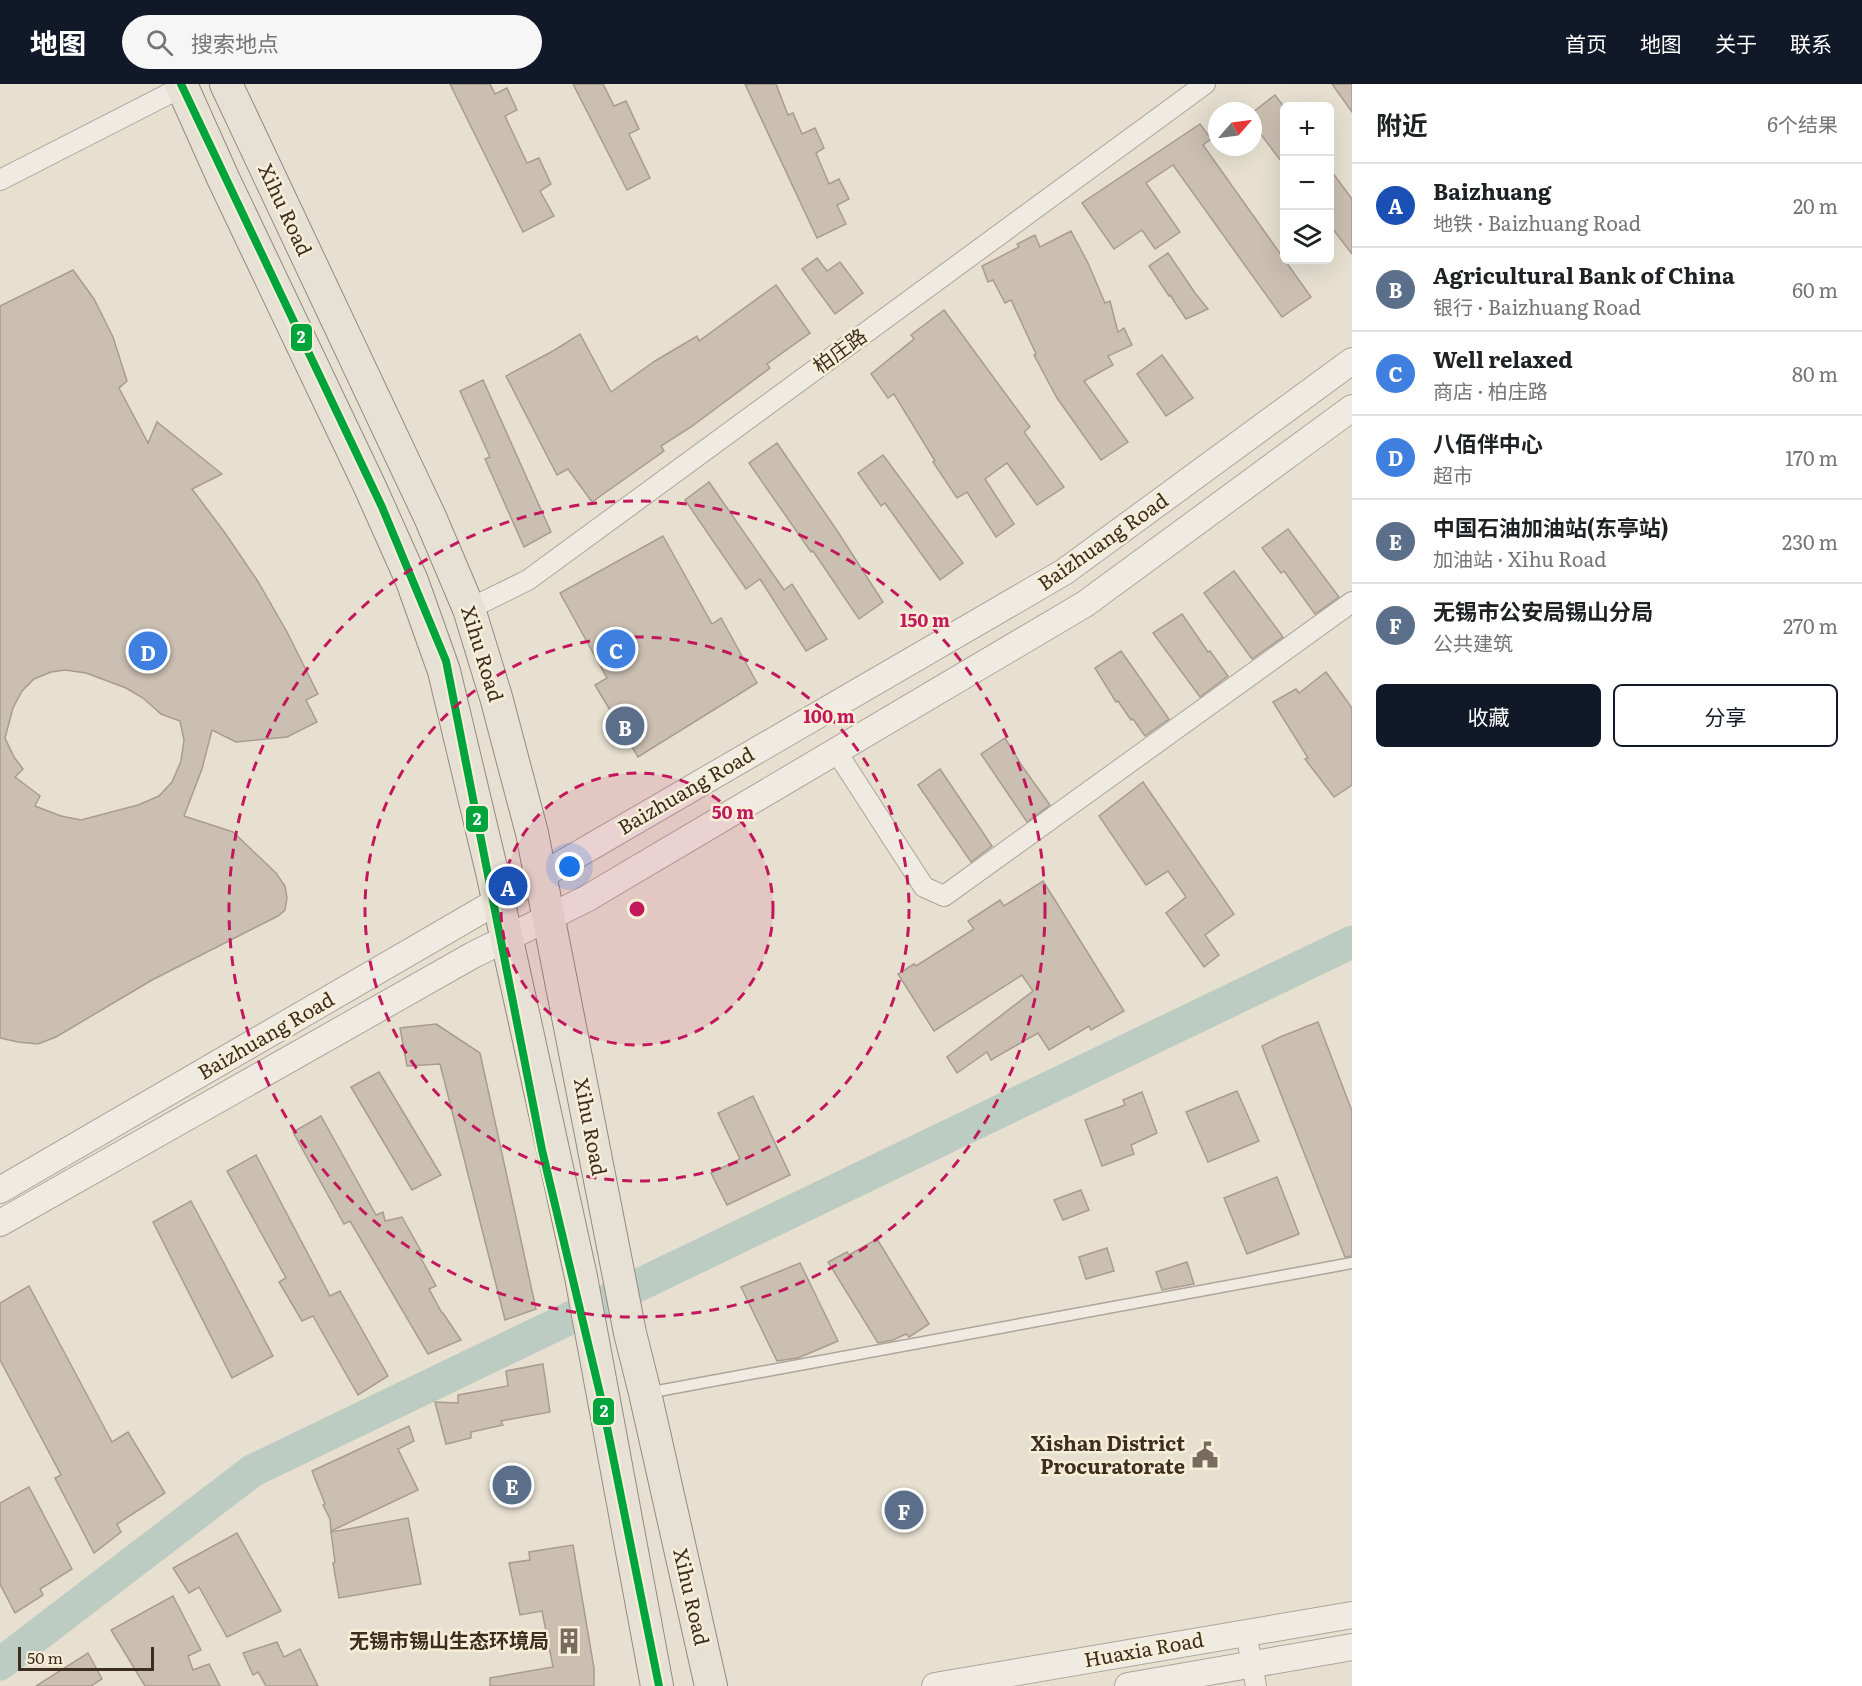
<!DOCTYPE html>
<html lang="zh">
<meta charset="utf-8">
<style>
body{margin:0;font-family:Literata,"Noto Sans SC",serif;background:#f6f6f6;color:#202124}
.controls{position:absolute;right:18px;top:18px;display:grid;overflow:hidden;border-radius:9px;box-shadow:0 6px 24px #0002}
.controls button{width:54px;height:54px;display:grid;place-items:center;padding:0;border:0;border-bottom:2px solid #e0e0e0;background:#fff;color:#202124;font:30px sans-serif}
.compass{position:absolute;left:1208px;top:18px;width:54px;height:54px;border-radius:50%;background:#fff;box-shadow:0 6px 24px #0002;rotate:62deg}
.scale{position:absolute;left:18px;bottom:15px;width:136px;box-sizing:border-box;padding-left:6px;border:3px solid #3d2e20;border-top:0;font-size:16px;line-height:21px;white-space:nowrap;color:#3d2e20;-webkit-text-stroke:4px #f7eed8;paint-order:stroke}
.you{position:absolute;left:570px;top:783px;width:21px;height:21px;margin:-15px;border:4px solid #fff;border-radius:50%;background:#1a73e8;box-shadow:0 0 0 9px #1a73e833}
.badge{display:grid;place-items:center;width:39px;height:39px;border-radius:50%;background:#111827;color:#fff;font-size:20px;font-weight:700}
.pin{position:absolute;translate:-50% -50%;border:3px solid #fff;box-shadow:0 2px 6px #0006}
.list{margin:0;padding:0;list-style:none}
h2{display:flex;justify-content:space-between;align-items:center;height:78px;margin:0;padding:0 24px;font-size:26px}
h2 small{font-size:20px;font-weight:400;color:#757577}
.list li{display:grid;grid-template-columns:39px 1fr auto;gap:18px;align-items:center;box-sizing:border-box;height:84px;padding:0 24px;border-top:2px solid #e0e0e0}
.list b{display:block;font-size:22px;white-space:nowrap}
.list p{margin:0;font-size:20px;white-space:nowrap;color:#757577}
.list em{font-size:20px;font-style:normal;color:#757577}
.actions{display:flex;gap:12px;padding:18px 24px}
.actions a{flex:1;padding:14px 0;border:2px solid #111827;border-radius:9px;text-align:center;font-size:21px;color:#111827}
.actions .main{background:#111827;color:#fff}
.icon{flex:none;width:33px;height:33px;fill:none;stroke:currentColor;stroke-width:2;stroke-linecap:round;stroke-linejoin:round}
.map{position:relative;flex:none;width:1352px;height:1602px;overflow:hidden}
header{display:flex;align-items:center;gap:36px;box-sizing:border-box;height:84px;padding:0 30px;background:#111827;color:#fff}
header strong{font-size:28px}
nav{display:flex;gap:33px;margin-inline-start:auto;font-size:21px}
.search{width:420px;height:54px;background:#f6f6f6;display:flex;align-items:center;gap:15px;box-sizing:border-box;padding:0 21px;border-radius:33px;color:#757577;font-size:22px}
main{display:flex}
aside{flex:1;background:#fff}
.map>svg:first-child{display:block}
.lines{fill:none;stroke-linecap:round;stroke-linejoin:round}
.river{stroke:#bcccc2;stroke-width:33}
.building{fill:#cbbfb2;stroke:#a89c90;stroke-width:1.5;fill-rule:evenodd}
.service-casing{stroke:#ada599;stroke-width:13}
.minor-casing{stroke:#ada599;stroke-width:22}
.tertiary-casing{stroke:#ada599;stroke-width:28}
.primary-casing{stroke:#928b80;stroke-width:34}
.service{stroke:#efebe3;stroke-width:10}
.minor{stroke:#efebe3;stroke-width:20}
.tertiary{stroke:#efebe3;stroke-width:26}
.primary{stroke:#e6e1d4;stroke-width:32}
.metro-1-casing{stroke:#f7eed8;stroke-width:12}
.metro-1{stroke:#00a43c;stroke-width:8}
.ring{fill:none;stroke:#c2185b;stroke-width:3;stroke-dasharray:10 8}
.labels{text-anchor:middle;stroke-width:5;stroke-linejoin:round;paint-order:stroke}
.street-label{font-size:20px;fill:#3d2e20;stroke:#f7eed8}
.poi-label{font-size:20px;font-weight:bold;fill:#3d2e20;stroke:#f7eed8;text-anchor:end}
.centre{fill:#c2185b;stroke:#f7eed8;stroke-width:3}
.ring-label{font-size:18px;text-anchor:middle;font-weight:bold;fill:#c2185b;stroke:#f7eed8;stroke-width:5;stroke-linejoin:round;paint-order:stroke}
.line-badge{stroke:#f7eed8;stroke-width:2}
.badge-label{font-size:16px;text-anchor:middle;font-weight:bold;fill:#fff}
</style>
<header>
<strong>地图</strong>
<div class="search"><svg class="icon" aria-label="search" viewBox="0 0 24 24"><circle cx="10" cy="10" r="6"/><path d="M15 15l6 6"/></svg>搜索地点</div>
<nav><a>首页</a><a>地图</a><a>关于</a><a>联系</a></nav>
</header>
<main>
<div class="map">
<svg width="1352" height="1602" viewBox="0 0 1352 1602">
<rect width="100%" height="100%" fill="#e7e0d1"/>
<g class="lines">
<!-- river -->
<path class="river" d="M0 1580 252 1387 1352 858"/>
</g>
<!-- building -->
<g class="building">
<path d="M450 0H490L495 10 507 4 517 26 505 32 527 79 539 74 551 100 540 107 554 132 523 148Z"/>
<path d="M573 0H603L614 22 626 17 639 45 629 50 650 94 627 106Z"/>
<path d="M745 0H776L788 31 793 29 802 50 815 44 824 64 816 69 829 100 839 95 849 115 837 121 846 140 817 154Z"/>
<path d="M1332 0H1352V28Z"/>
<path d="M1275 11 1284 23V81L1253 40V28Z"/>
<path d="M1200 40 1211 55 1203 61 1311 213 1282 233 1173 81 1146 99 1180 148 1155 165 1142 146 1114 165 1082 119Z"/>
<path d="M1329 84 1352 115V170L1329 140Z"/>
<path d="M1071 147 1088 179 1105 219 1110 217 1118 248 1124 244 1132 261 1108 272 1113 281 1084 297 1128 358 1101 376 1057 314 1034 271 1036 270 1011 216 1005 219 993 196 988 198 982 182 1019 163 1017 160 1035 151 1040 163Z"/>
<path d="M1168 169 1195 209 1208 225 1186 235 1170 211 1169 212 1149 182Z"/>
<path d="M817 174 827 187 840 178 863 209 835 230 802 185Z"/>
<path d="M73 186 94 215 113 253 127 297 119 304 148 359 157 338 222 390 192 405 225 449 257 496 287 548 318 610 306 616 317 638 287 653 236 658 212 646 202 685 184 732 233 748 276 789 285 802 287 814 285 826 278 832 152 896 56 953 38 960 18 958 0 954V222ZM65 586 86 589 126 604 143 614 161 630 180 637 184 656 181 677 172 698 159 712 138 721 81 736 61 732 35 722 40 712 15 693 23 685 14 673 5 654 13 624 22 607 34 595 51 588Z"/>
<path d="M776 201 810 249 767 280 770 284 691 343 661 362 664 367 592 418 568 385 557 391 506 292 553 267 580 250 611 308 655 277 697 252 699 257Z"/>
<path d="M944 226 1030 343 1024 348 1064 403 1037 421 1007 379 985 395 1014 440 996 453 967 408 957 414 933 378 935 377 894 310 888 314 871 290 914 255 911 251Z"/>
<path d="M1162 271 1193 314 1166 332 1137 290Z"/>
<path d="M483 296 551 448 524 463 485 375 490 373 460 307Z"/>
<path d="M777 359 838 448 883 518 859 535 813 467 811 468 749 379Z"/>
<path d="M883 371 963 479 940 496 885 419 881 422 858 389Z"/>
<path d="M709 398 784 506 792 500 827 555 806 567 760 495 746 505 685 416Z"/>
<path d="M1288 445 1339 513 1315 530 1284 487 1281 489 1262 464Z"/>
<path d="M663 452 712 540 721 534 757 599 638 673 595 601 607 594 560 509Z"/>
<path d="M1234 487 1283 553 1252 575 1204 509Z"/>
<path d="M1182 530 1208 568 1210 567 1228 592 1200 613 1153 549Z"/>
<path d="M1121 567 1169 635 1145 652 1133 635 1131 636 1118 617 1116 618 1095 584Z"/>
<path d="M1326 588 1352 624V701L1334 713 1305 675 1308 674 1273 618 1296 605 1299 609Z"/>
<path d="M1005 654 1022 682 1050 721 1027 738 981 670Z"/>
<path d="M940 685 992 762 971 778 918 701Z"/>
<path d="M1143 698 1234 830 1205 851 1219 871 1204 883 1166 829 1186 813 1168 787 1146 801 1099 732Z"/>
<path d="M1043 797 1124 927 1091 946 1089 942 1049 966 1038 949 991 976 987 968 957 989 947 973 1033 907 1022 891 934 947 898 890 914 880 916 882 974 845 968 837 1000 816 1004 822Z"/>
<path d="M1318 938 1352 1027V1172L1345 1173 1262 962 1280 953Z"/>
<path d="M436 940 480 969 536 1225 505 1236 440 980 407 982 400 944Z"/>
<path d="M379 988 441 1091 412 1106 351 1003Z"/>
<path d="M1237 1007 1259 1057 1208 1078 1186 1028Z"/>
<path d="M1142 1008 1157 1049 1131 1061 1134 1070 1102 1082 1085 1036 1125 1021 1123 1016Z"/>
<path d="M753 1012 790 1091 727 1121 711 1089 740 1075 718 1029Z"/>
<path d="M321 1032 376 1131 383 1128 385 1137 402 1133 421 1167H417L436 1202 429 1205 442 1229H443L461 1256 428 1270 350 1137 344 1140 293 1048Z"/>
<path d="M256 1071 330 1212 340 1207 388 1292 358 1311 313 1232 302 1237 279 1198 286 1194 227 1087Z"/>
<path d="M1277 1093 1299 1150 1247 1170 1224 1114Z"/>
<path d="M1081 1106 1089 1126 1063 1136 1054 1116Z"/>
<path d="M191 1117 273 1272 232 1294 153 1138Z"/>
<path d="M877 1155 929 1240 909 1253 906 1250 893 1256 878 1259 828 1178 847 1168 849 1171Z"/>
<path d="M1107 1164 1114 1187 1086 1195 1079 1173Z"/>
<path d="M1187 1178 1194 1200 1162 1206 1156 1188Z"/>
<path d="M800 1179 838 1257 798 1274 777 1277 741 1203Z"/>
<path d="M29 1202 112 1358 128 1348 165 1409 117 1440 121 1448 94 1469 55 1394 61 1391 0 1276V1219Z"/>
<path d="M543 1280 550 1328 501 1337 503 1341 471 1348V1354L446 1360 435 1318 458 1319V1311L508 1302 506 1287Z"/>
<path d="M409 1342 414 1357 398 1365 418 1406 331 1447 330 1435 323 1421 325 1420 312 1387Z"/>
<path d="M29 1403 72 1485 40 1505 43 1511 15 1529 0 1500V1419Z"/>
<path d="M408 1434 421 1500 339 1514 333 1479 335 1478 331 1448Z"/>
<path d="M237 1449 281 1527 227 1553 199 1503 189 1509 173 1484Z"/>
<path d="M573 1461 594 1584V1602H490V1594L553 1583 542 1527 520 1531 509 1479 530 1476 529 1468Z"/>
<path d="M173 1512 201 1566 188 1572 193 1586 209 1580 220 1602H145L111 1546Z"/>
<path d="M277 1558 284 1573 300 1565 318 1602H266L258 1588 253 1591 243 1569Z"/>
<path d="M88 1569 102 1595 91 1602H36Z"/>
</g>
<g class="lines">
<!-- service casing -->
<g class="service-casing">
<path id="service" d="M647 1309 1352 1179"/>
</g>
<!-- minor casing -->
<g class="minor-casing">
<g id="minor">
<path d="M0 96 182 3"/>
<path d="M469 525 528 496 1205 0"/>
<path d="M836 667 924 803 944 812 1352 518"/>
<path d="M1246 1549 1256 1602"/>
</g>
</g>
<!-- tertiary casing -->
<g class="tertiary-casing">
<g id="tertiary">
<path d="M0 1106 1064 488 1352 277"/>
<path d="M0 1139 473 871 586 815 1085 520 1352 324"/>
<path d="M935 1602 1352 1531"/>
<path d="M1128 1602 1352 1563"/>
</g>
</g>
<!-- primary casing -->
<g class="primary-casing">
<g id="primary">
<path d="M181 0 223 94 370 403 412 497 444 587 492 788 581 1193 657 1602"/>
<path d="M226 0 430 433 469 525 496 613 532 749 630 1249 645 1309 711 1602"/>
</g>
</g>
<!-- service -->
<use href="#service" class="service"/>
<!-- minor -->
<use href="#minor" class="minor"/>
<!-- tertiary -->
<use href="#tertiary" class="tertiary"/>
<!-- primary -->
<use href="#primary" class="primary"/>
<!-- metro-1 casing -->
<g class="metro-1-casing">
<path id="metro-1" d="M181 0 382 423 446 577 542 1066 602 1318 659 1602"/>
</g>
<!-- metro-1 -->
<use href="#metro-1" class="metro-1"/>
</g>
<!-- distance rings -->
<circle cx="637" cy="825" r="136" fill="#c2185b" fill-opacity=".12"/>
<g class="ring">
<circle cx="637" cy="825" r="136"/>
<circle cx="637" cy="825" r="272"/>
<circle cx="637" cy="825" r="408"/>
</g>
<!-- icons -->
<defs>
<g id="civic-bare" transform="scale(2.07)"><path d="M-.6-6.5H3V-4.5H.6V-3L4-1V1h2V6H-6V1h2V-1L-.6-3ZM-1.2 2.5V6h2.4V2.5Z" fill="#786c5e" stroke="#f7eed8" stroke-width="2.5" paint-order="stroke"/></g>
<g id="building-bare" transform="scale(2.07)"><path d="M-4-6H4V6H1V3H-1V6H-4ZM-2.5-4.3h1.7v1.8h-1.7ZM.8-4.3h1.7v1.8H.8ZM-2.5-1h1.7V.8h-1.7ZM.8-1h1.7V.8H.8Z" fill="#786c5e" stroke="#f7eed8" stroke-width="2.5" paint-order="stroke"/></g>
</defs>
<g fill-rule="evenodd">
<use href="#civic-bare" x="1205" y="1371"/>
<use href="#building-bare" x="569" y="1557"/>
</g>
<g class="labels">
<!-- street labels -->
<g class="street-label">
<text transform="translate(285 126) rotate(65)" y="7">Xihu Road</text>
<text transform="translate(840 267) rotate(-36)" y="7">柏庄路</text>
<text transform="translate(1103 458) rotate(-35)" y="7">Baizhuang Road</text>
<text transform="translate(482 570) rotate(73)" y="7">Xihu Road</text>
<text transform="translate(686 707) rotate(-30)" y="7">Baizhuang Road</text>
<text transform="translate(266 952) rotate(-30)" y="7">Baizhuang Road</text>
<text transform="translate(590 1043) rotate(79)" y="7">Xihu Road</text>
<text transform="translate(691 1513) rotate(77)" y="7">Xihu Road</text>
<text transform="translate(1144 1566) rotate(-10)" y="7">Huaxia Road</text>
</g>
<!-- poi labels -->
<g class="poi-label">
<text x="1185" y="1367">Xishan District<tspan x="1185" dy="23">Procuratorate</tspan></text>
<text x="549" y="1564">无锡市锡山生态环境局</text>
</g>
</g>
<circle cx="637" cy="825" r="9" class="centre"/>
<g class="ring-label">
<text x="925" y="543">150 m</text>
<text x="829" y="639">100 m</text>
<text x="733" y="735">50 m</text>
</g>
<g class="line-badge">
<rect x="290" y="239" width="23" height="29" rx="6" fill="#00a43c"/>
<rect x="465" y="721" width="24" height="28" rx="6" fill="#00a43c"/>
<rect x="592" y="1313" width="23" height="29" rx="6" fill="#00a43c"/>
</g>
<g class="badge-label">
<text x="301" y="259">2</text>
<text x="477" y="741">2</text>
<text x="604" y="1333">2</text>
</g>
</svg>
<div class="controls">
<button>+</button>
<button>−</button>
<button><svg class="icon" aria-label="layers" viewBox="0 0 24 24"><path d="M12 4l9 5-9 5-9-5zM3 14l9 5 9-5"/></svg></button>
</div>
<svg class="compass" viewBox="-18 -18 36 36"><path d="M0-13l5 13h-10z" fill="#e53935"/><path d="M0 13l5-13h-10z" fill="#757577"/></svg>
<div class="scale">50 m</div>
<div class="you"></div>
<div class="pin badge" style="left:508px;top:802px;background:#1a4fb4">A</div>
<div class="pin badge" style="left:625px;top:642px;background:#5c6f8a">B</div>
<div class="pin badge" style="left:616px;top:565px;background:#3f7fe0">C</div>
<div class="pin badge" style="left:148px;top:567px;background:#3f7fe0">D</div>
<div class="pin badge" style="left:512px;top:1401px;background:#5c6f8a">E</div>
<div class="pin badge" style="left:904px;top:1426px;background:#5c6f8a">F</div>
</div>
<aside>
<h2>附近<small>6个结果</small></h2>
<ul class="list">
<li><span class="badge" style="background:#1a4fb4">A</span><div><b>Baizhuang</b><p>地铁 · Baizhuang Road</p></div><em>20 m</em></li>
<li><span class="badge" style="background:#5c6f8a">B</span><div><b>Agricultural Bank of China</b><p>银行 · Baizhuang Road</p></div><em>60 m</em></li>
<li><span class="badge" style="background:#3f7fe0">C</span><div><b>Well relaxed</b><p>商店 · 柏庄路</p></div><em>80 m</em></li>
<li><span class="badge" style="background:#3f7fe0">D</span><div><b>八佰伴中心</b><p>超市</p></div><em>170 m</em></li>
<li><span class="badge" style="background:#5c6f8a">E</span><div><b>中国石油加油站(东亭站)</b><p>加油站 · Xihu Road</p></div><em>230 m</em></li>
<li><span class="badge" style="background:#5c6f8a">F</span><div><b>无锡市公安局锡山分局</b><p>公共建筑</p></div><em>270 m</em></li>
</ul>
<div class="actions"><a class="main">收藏</a><a>分享</a></div>
</aside>
</main>
